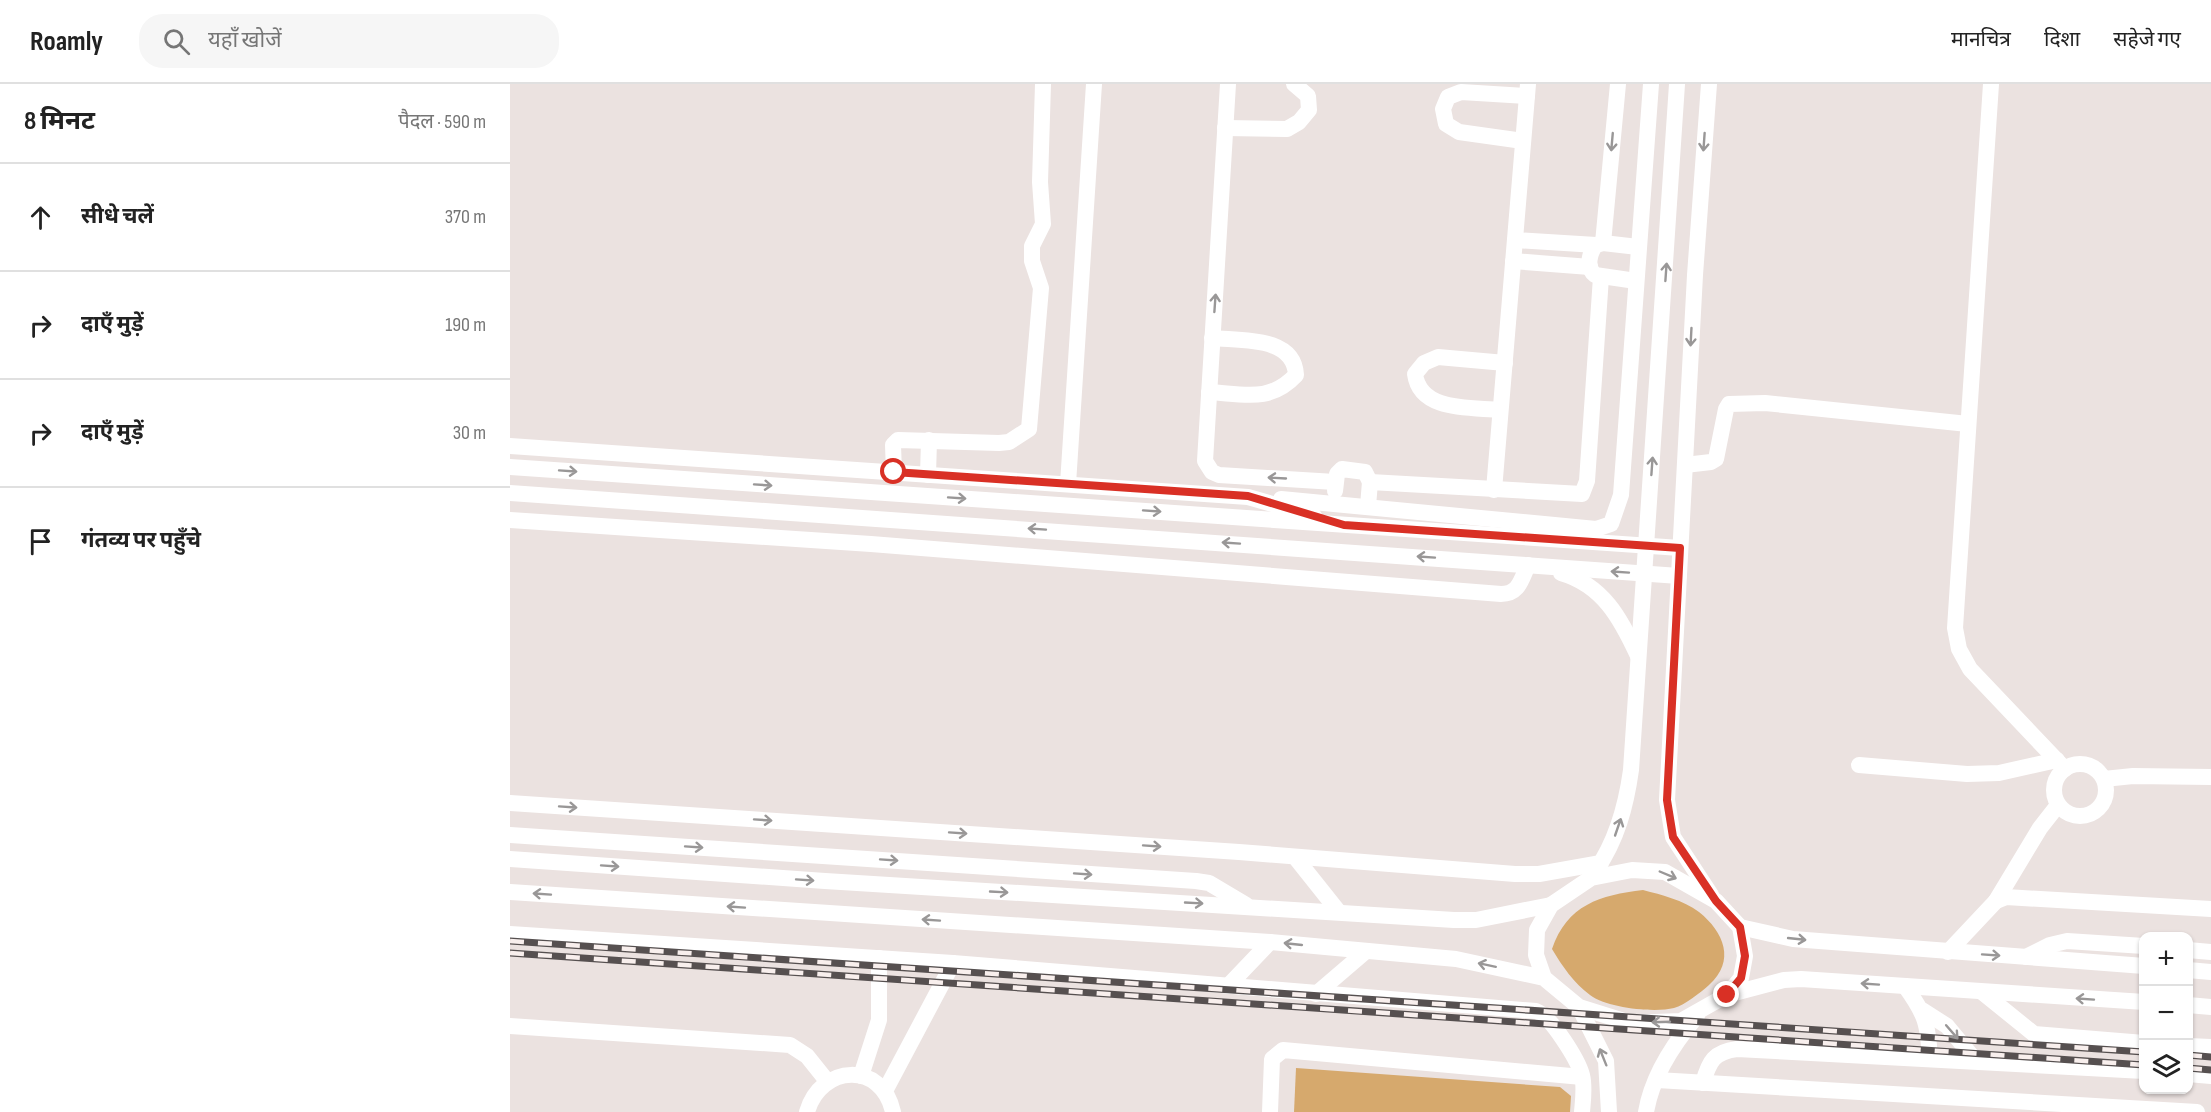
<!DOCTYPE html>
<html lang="hi">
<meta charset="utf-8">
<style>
body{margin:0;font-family:"Sofia Sans Condensed","Noto Sans Devanagari",sans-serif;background:#f6f6f6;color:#222}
.controls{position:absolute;right:18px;bottom:18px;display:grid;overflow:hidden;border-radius:12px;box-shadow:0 2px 4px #0004}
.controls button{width:54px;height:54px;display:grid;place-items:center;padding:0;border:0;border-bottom:2px solid #e0e0e0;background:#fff;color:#222;font:30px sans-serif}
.stop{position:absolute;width:18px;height:18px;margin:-14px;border:4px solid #d93025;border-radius:50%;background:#fff}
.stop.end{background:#d93025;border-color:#fff;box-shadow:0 2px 6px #0008}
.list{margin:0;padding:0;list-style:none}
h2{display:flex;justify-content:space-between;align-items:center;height:78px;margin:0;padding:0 24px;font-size:26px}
h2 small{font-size:20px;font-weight:400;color:#767676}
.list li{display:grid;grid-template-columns:39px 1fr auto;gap:18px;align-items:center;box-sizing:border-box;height:108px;padding:0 24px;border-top:2px solid #e0e0e0}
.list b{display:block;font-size:22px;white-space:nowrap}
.list em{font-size:20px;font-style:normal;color:#767676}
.icon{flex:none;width:33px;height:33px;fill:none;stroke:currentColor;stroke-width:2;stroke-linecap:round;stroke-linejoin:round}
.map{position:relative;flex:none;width:1701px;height:1028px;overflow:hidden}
header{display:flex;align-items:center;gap:36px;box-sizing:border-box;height:84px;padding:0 30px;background:#fff;border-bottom:2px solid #e0e0e0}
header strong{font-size:28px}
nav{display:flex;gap:33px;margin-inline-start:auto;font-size:21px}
.search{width:420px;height:54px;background:#f6f6f6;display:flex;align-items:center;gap:15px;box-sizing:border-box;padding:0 21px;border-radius:24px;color:#767676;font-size:22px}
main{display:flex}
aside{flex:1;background:#fff}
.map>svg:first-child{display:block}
.green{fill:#d6a96d}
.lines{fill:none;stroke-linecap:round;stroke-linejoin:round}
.minor{stroke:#fff;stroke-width:16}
.rail-casing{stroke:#565050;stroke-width:7}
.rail{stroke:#f8efed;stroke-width:4.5;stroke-dasharray:14;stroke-linecap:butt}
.oneway{stroke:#999797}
.route{stroke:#d93025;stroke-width:8}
</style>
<header>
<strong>Roamly</strong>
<div class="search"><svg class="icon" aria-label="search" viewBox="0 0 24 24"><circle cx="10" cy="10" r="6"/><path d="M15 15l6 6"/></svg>यहाँ खोजें</div>
<nav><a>मानचित्र</a><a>दिशा</a><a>सहेजे गए</a></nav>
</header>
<main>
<aside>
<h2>8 मिनट<small>पैदल · 590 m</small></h2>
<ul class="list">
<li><svg class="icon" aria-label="ahead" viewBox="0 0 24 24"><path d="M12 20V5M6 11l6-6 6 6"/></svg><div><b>सीधे चलें</b></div><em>370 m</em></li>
<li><svg class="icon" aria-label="right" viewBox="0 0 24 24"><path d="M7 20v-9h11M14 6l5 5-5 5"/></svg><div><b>दाएँ मुड़ें</b></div><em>190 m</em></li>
<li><svg class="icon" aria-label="right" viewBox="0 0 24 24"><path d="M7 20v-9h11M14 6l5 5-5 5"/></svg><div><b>दाएँ मुड़ें</b></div><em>30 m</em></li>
<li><svg class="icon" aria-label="arrive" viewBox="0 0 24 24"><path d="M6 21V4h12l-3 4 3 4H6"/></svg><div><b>गंतव्य पर पहुँचे</b></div></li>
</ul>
</aside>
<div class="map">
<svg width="1701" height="1028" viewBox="0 0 1701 1028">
<rect width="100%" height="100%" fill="#ebe2e0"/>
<!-- green -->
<g class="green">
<path d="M1133 806C1152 811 1173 816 1189 828 1214 848 1226 877 1199 901 1191 908 1175 921 1164 924 1144 929 1097 924 1080 911 1064 899 1052 882 1042 865 1057 821 1090 811 1133 806Z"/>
<path d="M786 984 1050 1003 1061 1012 1060 1028H784Z"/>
</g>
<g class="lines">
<!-- minor -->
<g class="minor">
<path d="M718 0 695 377 702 388 709 391 825 398"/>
<path d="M1199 0 1185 191 1157 716 1163 753 1201 811"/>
<path d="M1481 0 1445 544 1449 565 1460 585 1555 685"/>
<path d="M715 44 777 45 789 38 799 26 798 12 784 0"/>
<path d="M1013 57 949 48 936 40 933 25 938 13 951 8 1017 12"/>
<path d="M1005 156 1086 161"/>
<path d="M1093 159 1108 0"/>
<path d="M1003 177 1080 183"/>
<path d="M1126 197 1085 191C1076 184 1079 169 1086 161L1093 159 1128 163"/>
<path d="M699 308C734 310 760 319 786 291 784 252 732 257 702 254"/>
<path d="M990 326C961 323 910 328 905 290L914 279 928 273 995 279"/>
<path d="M0 362 738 413 804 432"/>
<path d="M1175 381 1201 378 1206 375 1216 325 1219 320 1255 319 1458 340"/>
<path d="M0 383 1170 464"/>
<path d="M384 388 383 361 388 356 489 359 499 358 519 345 531 204 522 177V162L533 140 530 98 533 0"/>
<path d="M418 391 419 356"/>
<path d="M558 400 584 0"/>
<path d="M984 406 1018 0"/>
<path d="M825 407 827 390 832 385 855 388 860 398"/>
<path d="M0 409 1169 492"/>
<path d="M771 415 1086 445 1101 440 1111 411 1141 0"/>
<path d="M858 422 860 398 1072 410 1077 397 1091 193"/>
<path d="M0 436 361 460 991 510C1009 510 1011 496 1018 481"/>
<path d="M1051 489C1093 501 1111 535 1128 572"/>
<circle cx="1570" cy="706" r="26"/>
<path d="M1349 681 1457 690 1489 689 1547 676"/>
<path d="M1594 695 1623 692 1701 693"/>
<path d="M0 719 729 768 1005 790H1029L1091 779"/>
<path d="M0 751 686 797 699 799 736 821"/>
<path d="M785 773 828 827"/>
<path d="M0 775 315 797 944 836H966L1041 821"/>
<path d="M1086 786C1107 756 1116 722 1121 686L1167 0"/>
<path d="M0 808 760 858 946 875 1034 894 1069 923 1120 939 1171 937 1217 911 1231 894 1235 872 1230 843 1206 817 1155 788 1122 786 1081 794 1041 821 1027 846 1026 871 1034 894"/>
<path d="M1486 817 1530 744 1548 721"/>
<path d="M1230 843 1283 855 1634 882"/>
<path d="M0 850 443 879 1026 927C1041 932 1068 976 1072 991 1075 1003 1073 1016 1072 1028"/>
<path d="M1678 866 1701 868"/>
<path d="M1438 868 1486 817 1496 813 1701 825"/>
<path d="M1516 873 1540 861 1557 857 1634 862"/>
<path d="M1678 886 1701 888"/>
<path d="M718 902 760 858"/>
<path d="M1395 902C1416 931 1418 940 1420 975"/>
<path d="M1472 908 1524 950 1634 959"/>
<path d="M806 910 855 868"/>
<path d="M1217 911 1274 896 1291 895 1634 918"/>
<path d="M1678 921 1701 923"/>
<path d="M1069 923 1096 977 1099 1028"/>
<path d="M1412 926 1437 942 1466 977"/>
<path d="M0 942 280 961 297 972 317 997"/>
<path d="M1678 962 1701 963"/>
<path d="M1678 990 1701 992"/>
<path d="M351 992 369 936V874"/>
<path d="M1147 996 1687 1028"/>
<path d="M1193 999C1199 977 1204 968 1227 965L1634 987"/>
<path d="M375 1007 443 879"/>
<path d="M297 1028C311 980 372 977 383 1028"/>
<path d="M760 1028 762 975 773 966 1072 993"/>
<path d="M1136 1028C1142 992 1164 959 1187 932"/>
</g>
<!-- rail casing -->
<g class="rail-casing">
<g id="rail">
<path d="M0 857 1634 968"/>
<path d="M0 869 1634 981"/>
<path d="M1678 971 1701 973"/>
<path d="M1678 984 1701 986"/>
</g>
</g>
<!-- rail -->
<use href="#rail" class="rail"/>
</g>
<!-- one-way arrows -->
<defs><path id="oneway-shaft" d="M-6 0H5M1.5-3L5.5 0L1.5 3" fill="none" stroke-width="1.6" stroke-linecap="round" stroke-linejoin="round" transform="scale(1.5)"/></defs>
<g class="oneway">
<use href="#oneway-shaft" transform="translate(1102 58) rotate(95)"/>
<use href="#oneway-shaft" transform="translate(1194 58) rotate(94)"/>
<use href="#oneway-shaft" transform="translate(1156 188) rotate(-86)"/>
<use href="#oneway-shaft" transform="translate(705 219) rotate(-86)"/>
<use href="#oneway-shaft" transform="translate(1181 253) rotate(93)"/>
<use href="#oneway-shaft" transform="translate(1142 382) rotate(-86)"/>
<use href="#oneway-shaft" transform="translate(58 387) rotate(4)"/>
<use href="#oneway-shaft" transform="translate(767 394) rotate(-177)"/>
<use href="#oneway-shaft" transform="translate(253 401) rotate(4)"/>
<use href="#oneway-shaft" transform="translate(447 414) rotate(4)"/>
<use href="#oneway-shaft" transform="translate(642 427) rotate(4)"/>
<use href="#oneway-shaft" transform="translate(527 445) rotate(-176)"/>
<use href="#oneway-shaft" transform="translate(721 459) rotate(-176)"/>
<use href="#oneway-shaft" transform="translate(916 473) rotate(-176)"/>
<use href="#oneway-shaft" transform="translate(1110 488) rotate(-176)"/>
<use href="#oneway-shaft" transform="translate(58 723) rotate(4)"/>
<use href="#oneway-shaft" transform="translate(253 736) rotate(4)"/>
<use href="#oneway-shaft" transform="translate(1108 743) rotate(-71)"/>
<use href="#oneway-shaft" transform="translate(448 749) rotate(4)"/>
<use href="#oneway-shaft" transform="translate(642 762) rotate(4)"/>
<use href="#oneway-shaft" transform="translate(184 763) rotate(4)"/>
<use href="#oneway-shaft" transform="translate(379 776) rotate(4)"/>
<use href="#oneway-shaft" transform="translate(100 782) rotate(4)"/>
<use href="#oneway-shaft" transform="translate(573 790) rotate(4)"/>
<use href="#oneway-shaft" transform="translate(1158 791) rotate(23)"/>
<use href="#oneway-shaft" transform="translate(295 796) rotate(4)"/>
<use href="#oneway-shaft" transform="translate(489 808) rotate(3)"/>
<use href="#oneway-shaft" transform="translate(32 810) rotate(-176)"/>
<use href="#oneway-shaft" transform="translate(684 819) rotate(3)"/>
<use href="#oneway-shaft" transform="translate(226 823) rotate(-176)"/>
<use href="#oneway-shaft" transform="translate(421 836) rotate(-176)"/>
<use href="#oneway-shaft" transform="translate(1287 855) rotate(6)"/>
<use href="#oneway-shaft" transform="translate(783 860) rotate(-174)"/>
<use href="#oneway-shaft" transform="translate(1481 871) rotate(4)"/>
<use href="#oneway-shaft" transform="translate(977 881) rotate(-168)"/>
<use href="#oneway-shaft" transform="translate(1360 900) rotate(-176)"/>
<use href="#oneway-shaft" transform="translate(1575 915) rotate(-176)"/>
<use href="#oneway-shaft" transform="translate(1151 938) rotate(178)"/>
<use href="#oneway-shaft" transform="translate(1442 948) rotate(49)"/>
<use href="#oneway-shaft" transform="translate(1093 973) rotate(-112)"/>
</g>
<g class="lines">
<!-- route -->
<path class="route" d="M384 388 738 412 834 441 1170 464 1157 716 1163 753 1206 817 1230 843 1235 872 1231 894 1217 911"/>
</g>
</svg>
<div class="controls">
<button>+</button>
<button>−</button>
<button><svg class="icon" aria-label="layers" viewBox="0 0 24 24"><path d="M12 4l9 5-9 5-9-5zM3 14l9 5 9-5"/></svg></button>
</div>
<div class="stop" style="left:384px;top:388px"></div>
<div class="stop end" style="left:1217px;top:911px"></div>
</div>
</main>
